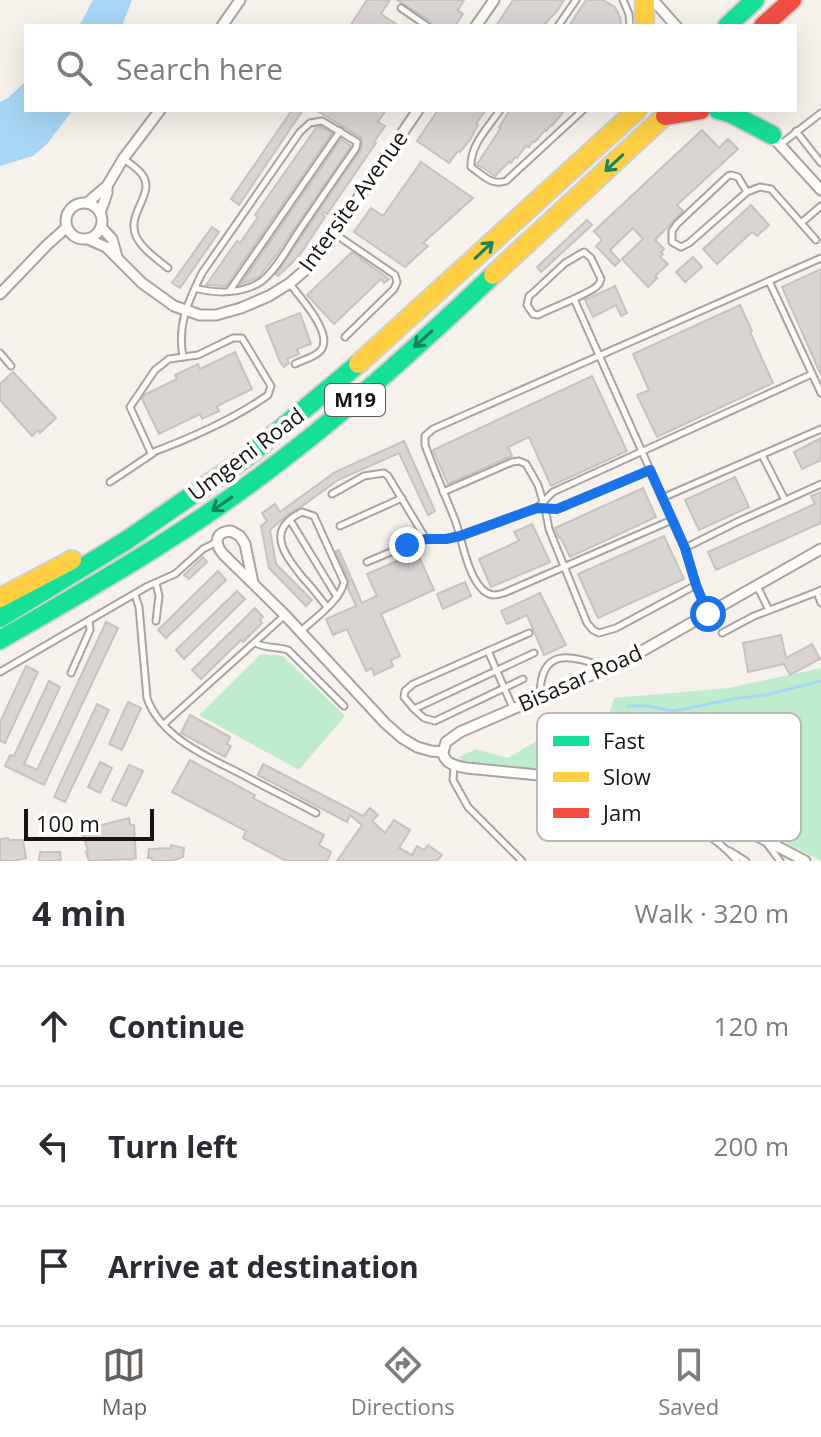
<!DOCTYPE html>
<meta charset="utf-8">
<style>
body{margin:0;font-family:"Open Sans",sans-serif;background:#f7f7f7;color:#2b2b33}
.scale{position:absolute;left:24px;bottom:20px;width:130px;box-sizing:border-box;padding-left:8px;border:4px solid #191410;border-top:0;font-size:22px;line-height:28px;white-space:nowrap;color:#191410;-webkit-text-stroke:6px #fff;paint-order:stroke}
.stop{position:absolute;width:24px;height:24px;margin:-18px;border:6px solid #1a73e8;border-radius:50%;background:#fff}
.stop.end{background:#1a73e8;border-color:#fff;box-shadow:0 2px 8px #0008}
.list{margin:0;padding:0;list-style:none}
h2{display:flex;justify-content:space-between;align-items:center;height:104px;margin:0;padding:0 32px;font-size:34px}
h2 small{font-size:26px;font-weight:400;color:#7c7c81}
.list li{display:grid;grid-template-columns:52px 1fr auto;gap:24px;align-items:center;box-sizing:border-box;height:120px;padding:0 32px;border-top:2px solid #e1e1e2}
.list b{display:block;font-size:30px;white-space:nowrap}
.list em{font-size:26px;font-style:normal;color:#7c7c81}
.icon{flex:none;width:44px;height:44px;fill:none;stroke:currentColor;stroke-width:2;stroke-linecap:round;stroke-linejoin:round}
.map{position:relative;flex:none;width:821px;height:861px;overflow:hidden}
.search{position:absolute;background:#fff;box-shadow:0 8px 32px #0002;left:24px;right:24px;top:24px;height:88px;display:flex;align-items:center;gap:20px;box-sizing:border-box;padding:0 28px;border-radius:0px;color:#7c7c81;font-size:30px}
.sheet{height:464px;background:#fff}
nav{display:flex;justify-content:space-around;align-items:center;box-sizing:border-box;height:112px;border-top:2px solid #e1e1e2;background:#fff;font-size:22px;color:#7c7c81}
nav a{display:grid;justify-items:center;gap:4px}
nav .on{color:#67615d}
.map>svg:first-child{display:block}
.green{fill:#beeccd}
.water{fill:#a8d6f4}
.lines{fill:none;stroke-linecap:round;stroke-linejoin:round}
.stream{stroke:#a8d6f4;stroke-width:3}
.building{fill:#dad4d3;stroke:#c8c2c1;stroke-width:2}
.lane-casing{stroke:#a9a4a0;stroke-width:9}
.street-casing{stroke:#a9a4a0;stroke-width:13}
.fast-casing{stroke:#d2d0cd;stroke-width:22}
.slow-casing{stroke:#d2d0cd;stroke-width:22}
.jam-casing{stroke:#d2d0cd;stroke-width:22}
.lane{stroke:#fefdfc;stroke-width:5}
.street{stroke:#fefdfc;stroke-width:9}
.fast{stroke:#16e098;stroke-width:18}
.slow{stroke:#ffcf43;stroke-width:18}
.jam{stroke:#f24e42;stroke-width:18}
.oneway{stroke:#17845b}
.route{stroke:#1a73e8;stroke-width:10}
.labels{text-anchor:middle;stroke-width:8;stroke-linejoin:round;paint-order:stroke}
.shield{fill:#fff;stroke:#5e5a58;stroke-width:2}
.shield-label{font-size:20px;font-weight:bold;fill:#191410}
.street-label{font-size:22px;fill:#191410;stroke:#fff}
.key{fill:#fff;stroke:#bab8b7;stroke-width:2}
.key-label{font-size:22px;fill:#191410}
</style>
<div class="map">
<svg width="821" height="861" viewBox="0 0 821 861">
<rect width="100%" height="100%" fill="#f7f1eb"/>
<!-- green -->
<g class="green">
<path d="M261 654 283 656 345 716 299 770 199 715Z"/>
<path d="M821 668V861L722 809 662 787 478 764 462 760 459 757 476 749 508 758 577 717 609 714 614 698 728 688Z"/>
</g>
<!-- water -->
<g class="water">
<path d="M93 0H132L122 26H79Z"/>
<path d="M26 81V110H73L47 144 33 156 0 166V102L8 98Z"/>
</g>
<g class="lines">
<!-- stream -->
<path class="stream" d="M628 706H647L674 711 733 699 766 695 821 681"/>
</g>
<!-- building -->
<g class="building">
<path d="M367 0H390L381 14 399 26H350Z"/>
<path d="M397 0H464L458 10 463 14 455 26H432L430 21Z"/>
<path d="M513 0H564L557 11 543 26H496Z"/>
<path d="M586 0H603L615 7 620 17 621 26H569Z"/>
<path d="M292 110H303L239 205 231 199Z"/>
<path d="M316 110H386L378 122 385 126 374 142 376 143 327 214 324 212 322 214 325 217 299 256 278 276 276 274 361 149 362 142 361 138Z"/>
<path d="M438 110H486L476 124 478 125 470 140 460 152 458 151 449 163 417 141Z"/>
<path d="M510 110H565L552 126 551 125 546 131 545 130 535 142 533 141 529 147 526 146 517 158 515 157 511 163 509 162 495 176 477 164 501 128 499 127Z"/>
<path d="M321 127 332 133 226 286 206 285 237 241 240 243 258 217 255 215 316 128Z"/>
<path d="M702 130 719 148 728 139 738 149 677 205 683 211 655 240 664 249 661 252 663 254 660 257 668 264 655 276 657 278 648 287 622 259 643 239 633 228 610 250 620 261 615 266 596 246 602 240 594 231Z"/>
<path d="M341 139 351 146 277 254 259 277 241 284Z"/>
<path d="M421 162 473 198 423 243 428 246 405 267 354 232 371 208 383 216Z"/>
<path d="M751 205 769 225 757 236 752 232 717 264 703 249Z"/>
<path d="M587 220 592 225 541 272 537 267Z"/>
<path d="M212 227 219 232 180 288 172 283Z"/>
<path d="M352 252 389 279 384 283 381 279 334 324 307 295Z"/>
<path d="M693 257 702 267 685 282 676 272Z"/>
<path d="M821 269V375L782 287Z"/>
<path d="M615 286 627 313 621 316 616 305 593 317 585 300Z"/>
<path d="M740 305 752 331 750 332 773 383 657 437 637 395 649 390 633 354Z"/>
<path d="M300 313 311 344 297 349 299 354 287 359 289 363 284 367 280 362 266 326Z"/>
<path d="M235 352 252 389 217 406 219 411 202 419 200 414 159 434 142 399 144 395 177 379 175 375 198 364 200 369Z"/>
<path d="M13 372 56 418 40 433 38 430 32 436 0 400V384Z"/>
<path d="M592 376 627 451 551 486 529 437 508 447 512 456 448 484 433 450Z"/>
<path d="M821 438V460L802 469 794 452Z"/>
<path d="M404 441 435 511 428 515 399 453 338 480 301 507 287 515 270 530 276 564 312 600 306 606 269 568 261 526 267 521 262 513 275 504 280 512 335 472Z"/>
<path d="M735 477 749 507 699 530 685 500Z"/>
<path d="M643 488 656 517 570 557 561 538H559L555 528Z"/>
<path d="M821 492V523L716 570 708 552 815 504 811 496Z"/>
<path d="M532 524 550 562 491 587 479 559 519 541 514 532Z"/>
<path d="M664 536 684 579 598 618 578 574Z"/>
<path d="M339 550 362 603 377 596 367 574 417 552 434 590 381 614 400 656 391 660 393 666 374 675 372 668 366 671 347 629 333 635 326 619 356 606 348 588 349 580 336 551Z"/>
<path d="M203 557 207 562 189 579 184 575Z"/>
<path d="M218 571 226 580 166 638 158 630Z"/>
<path d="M465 582 471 596 443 609 437 594Z"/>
<path d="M237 591 245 599 184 659 176 650Z"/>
<path d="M540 593 566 645 544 655 527 615 507 624 501 611Z"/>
<path d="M255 608 263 617 260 620 262 623 243 642 241 640 201 679 192 670Z"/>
<path d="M106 622 118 628 44 785 5 766 10 755 14 756 49 681 60 687 24 764 37 770Z"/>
<path d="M781 635 786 658 812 644 820 659 790 675 784 664 748 672 743 643Z"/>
<path d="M26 666 38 672 5 743 0 741V722Z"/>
<path d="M128 702 141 708 122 750 109 744Z"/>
<path d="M97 704 109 710 65 802 54 797Z"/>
<path d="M190 715 230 737 227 744 231 746 225 757 181 733Z"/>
<path d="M190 760 255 795 253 798 324 835 319 845 331 852 327 861H286L243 838 246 831 172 792Z"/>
<path d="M100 762 112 768 100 793 88 787Z"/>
<path d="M263 764 363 816 370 808 378 815 372 821 385 833 394 820 410 830 399 848 412 855 417 846 424 850 428 845 442 855 437 861H337L362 825 350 815 347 822 258 775Z"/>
<path d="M129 765 143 771 126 806 112 800Z"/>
<path d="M129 818 130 825H134L136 858 130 860V859L89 861 86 852 88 851 80 825 89 823 90 828Z"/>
<path d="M8 838 9 840H23L26 858 14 861H0V839Z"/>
<path d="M171 845 184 848 183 857 171 861H152V858H148L149 849 171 848Z"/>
<path d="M40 852H60L61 861H39Z"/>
</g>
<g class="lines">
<!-- lane casing -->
<g class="lane-casing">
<g id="lane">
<path d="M623 0 629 14 630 26"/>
<path d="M401 8 427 26"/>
<path d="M558 26 576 0"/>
<path d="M500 110C488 128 470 145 471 167 483 175 491 186 506 181L583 110"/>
<path d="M796 131 821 163"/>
<path d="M781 144 821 113"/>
<path d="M124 159C130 164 139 169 143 176 155 194 126 214 136 236 142 249 157 259 168 268"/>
<path d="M747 192 738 177 731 175 728 176 677 224 672 231V242L681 247 689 243 747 192 760 187 771 189 816 240"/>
<path d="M801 223 821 206"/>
<path d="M335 234 395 275 397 282 394 289 345 337"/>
<path d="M584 252 591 258 601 279C600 281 600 284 598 285 592 293 549 309 538 315L533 314 527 305 529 296 534 292 565 263Z"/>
<path d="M769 281 821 393"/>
<path d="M290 284C300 297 337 337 319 352 313 358 302 360 295 364"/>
<path d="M230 290 340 131"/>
<path d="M574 299 685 548 696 585 708 614"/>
<path d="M0 353 11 366"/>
<path d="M183 357C177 324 188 302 202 273L300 132 310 123 322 121 357 142 356 148C337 175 318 203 299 231 289 246 276 270 262 281 243 294 216 294 195 288"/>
<path d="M762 455 785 500"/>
<path d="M110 482 152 454 151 453C191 438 233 420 268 395L271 386 242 338H233L198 355 169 359 155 370 130 407 151 453"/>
<path d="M443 492 512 462 519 461 526 464 538 485 545 508 549 529 587 623 593 630 599 633 616 628 696 585"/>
<path d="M332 494 364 476 384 473 388 476 426 539"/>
<path d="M662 498 821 429"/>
<path d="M537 508 553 492 812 374"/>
<path d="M290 520 337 597"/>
<path d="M672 520 504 593C495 596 489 596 482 589 467 574 462 539 455 520 445 495 434 470 425 445V436L433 429 821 258"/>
<path d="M340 526 402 498"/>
<path d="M685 548 737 522 821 484"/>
<path d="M367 562 419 540 446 539 460 536 537 508 557 509 650 470"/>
<path d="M156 583 159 596 156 621"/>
<path d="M757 586 769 610"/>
<path d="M821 590 817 592 821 603"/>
<path d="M135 595 139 607 147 698C161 738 208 757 243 775 267 788 292 800 316 813"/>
<path d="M301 631C314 619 341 600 344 582L314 516 302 512C264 530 285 555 303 578 312 587 319 597 327 607"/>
<path d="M529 633 413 684 405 691 404 697 414 709 534 653"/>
<path d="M722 633 754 616 817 592"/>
<path d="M256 643C266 649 277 646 288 650L344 706"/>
<path d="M488 651 513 708"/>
<path d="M0 672 148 586 175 574 203 549 217 542"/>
<path d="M71 673 90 630 89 620"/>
<path d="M540 696C540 645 572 656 605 667"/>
<path d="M414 709 424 718 435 721 523 679"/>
<path d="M164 724 285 615"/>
<path d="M454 765 453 780 468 807 522 861"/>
<path d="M610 786C650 803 709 827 737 861"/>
<path d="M660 809 664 792"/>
<path d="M768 845 780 861"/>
<path d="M730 851 746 861"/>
</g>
</g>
<!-- street casing -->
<g class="street-casing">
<g id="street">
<path d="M653 0 676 26"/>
<path d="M222 26 240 0"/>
<path d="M476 26 494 0"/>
<path d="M770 134 821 190"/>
<circle cx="84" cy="221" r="18"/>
<path d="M87 203 107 186 123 159 160 110"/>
<path d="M100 213 107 193V186"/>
<path d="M101 227 112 239 117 257"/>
<path d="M88 239 106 247 142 283 174 306 200 315H216L241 308 269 296 290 283 312 264 340 225 418 110"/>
<path d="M0 294 47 245 66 228"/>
<path d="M253 583 245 544 240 536 231 531C215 532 214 543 223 554L285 615 385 723 402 738 417 747 431 751 443 752"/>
<path d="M443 752 446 742 460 732 628 659 821 549"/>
<path d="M443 752C444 764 456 766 467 768L598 781 664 792 691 801 805 861"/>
</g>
</g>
<!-- fast casing -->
<g class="fast-casing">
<g id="fast">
<path d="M727 26 755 0"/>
<path d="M718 110 730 113 772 135"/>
<path d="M0 618 127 540 246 458 358 364"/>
<path d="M0 640C79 594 159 549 233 496 326 430 411 353 493 275"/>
</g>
</g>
<!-- slow casing -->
<g class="slow-casing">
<g id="slow">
<path d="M644 26 645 0"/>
<path d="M493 275 671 110"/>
<path d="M358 364 637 110"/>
<path d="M0 598 72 560"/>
</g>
</g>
<!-- jam casing -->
<g class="jam-casing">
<g id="jam">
<path d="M763 26 792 0"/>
<path d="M665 116 701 110"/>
</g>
</g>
<!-- lane -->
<use href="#lane" class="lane"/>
<!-- street -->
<use href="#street" class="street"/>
<!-- fast -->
<use href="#fast" class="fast"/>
<!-- slow -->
<use href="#slow" class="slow"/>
<!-- jam -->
<use href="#jam" class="jam"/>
</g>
<!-- one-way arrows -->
<defs><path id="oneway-shaft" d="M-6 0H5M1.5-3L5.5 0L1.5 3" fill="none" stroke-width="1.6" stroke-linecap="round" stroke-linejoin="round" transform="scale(2)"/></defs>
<g class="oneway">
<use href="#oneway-shaft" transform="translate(614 163) rotate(137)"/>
<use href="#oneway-shaft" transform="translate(484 250) rotate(-43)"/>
<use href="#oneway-shaft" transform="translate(423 339) rotate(138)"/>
<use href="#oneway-shaft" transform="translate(222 504) rotate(145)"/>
</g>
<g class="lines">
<!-- route -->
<path class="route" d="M407 545 426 539H446L460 536 537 508 557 509 650 470 685 548 696 585 708 614"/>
</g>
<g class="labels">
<!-- shield labels -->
<rect class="shield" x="325" y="384" width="60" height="32" rx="6"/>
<g class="shield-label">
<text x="355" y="407">M19</text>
</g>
<!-- street labels -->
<g class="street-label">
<text transform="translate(353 201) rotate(-54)" y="8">Intersite Avenue</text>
<text transform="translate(246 454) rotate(-37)" y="8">Umgeni Road</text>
<text transform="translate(580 678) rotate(-24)" y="8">Bisasar Road</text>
</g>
</g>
<!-- legend -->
<rect x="537" y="713" width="264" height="128" rx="12" class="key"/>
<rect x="553" y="736" width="36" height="10" fill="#16e098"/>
<rect x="553" y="772" width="36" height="10" fill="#ffcf43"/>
<rect x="553" y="808" width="36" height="10" fill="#f24e42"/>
<g class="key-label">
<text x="603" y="749">Fast</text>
<text x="603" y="785">Slow</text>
<text x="603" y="821">Jam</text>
</g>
</svg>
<div class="scale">100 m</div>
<div class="stop" style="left:708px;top:614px"></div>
<div class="stop end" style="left:407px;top:545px"></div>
<div class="search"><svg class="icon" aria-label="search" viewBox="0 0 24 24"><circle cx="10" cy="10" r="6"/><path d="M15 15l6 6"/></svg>Search here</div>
</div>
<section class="sheet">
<h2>4 min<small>Walk · 320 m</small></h2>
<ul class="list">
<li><svg class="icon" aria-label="ahead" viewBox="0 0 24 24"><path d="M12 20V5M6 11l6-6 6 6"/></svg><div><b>Continue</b></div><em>120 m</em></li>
<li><svg class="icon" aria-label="left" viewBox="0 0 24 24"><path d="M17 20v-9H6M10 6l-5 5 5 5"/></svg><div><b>Turn left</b></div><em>200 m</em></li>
<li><svg class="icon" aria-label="arrive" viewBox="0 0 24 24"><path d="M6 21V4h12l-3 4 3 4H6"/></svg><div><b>Arrive at destination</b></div></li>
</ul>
</section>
<nav>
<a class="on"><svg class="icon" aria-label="map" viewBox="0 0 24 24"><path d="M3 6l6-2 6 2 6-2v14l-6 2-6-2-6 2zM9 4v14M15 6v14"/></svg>Map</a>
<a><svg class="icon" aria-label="directions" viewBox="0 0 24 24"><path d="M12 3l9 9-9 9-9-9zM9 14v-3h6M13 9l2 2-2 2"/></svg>Directions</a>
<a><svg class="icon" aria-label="saved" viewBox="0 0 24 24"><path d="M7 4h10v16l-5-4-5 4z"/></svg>Saved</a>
</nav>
